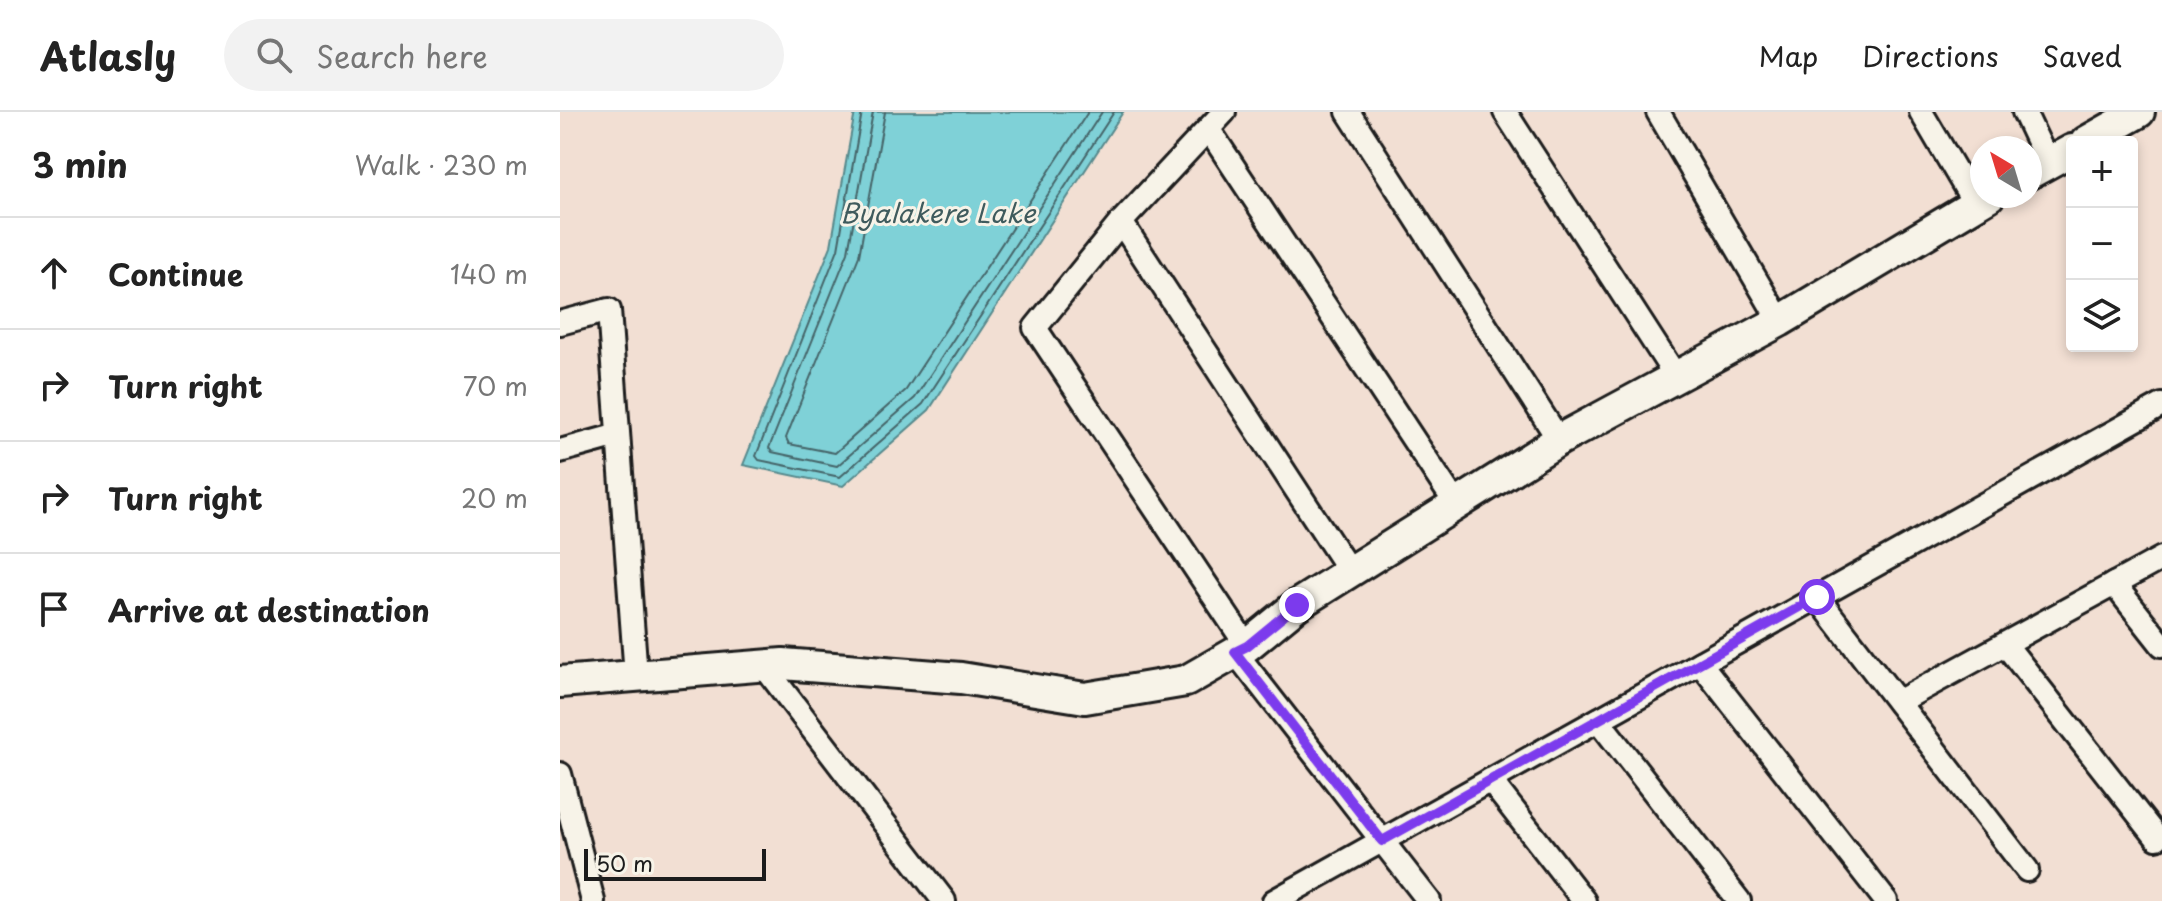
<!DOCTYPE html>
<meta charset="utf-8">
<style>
body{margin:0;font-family:"Playpen Sans",sans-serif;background:#f2f2f2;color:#222}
.controls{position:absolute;right:24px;top:24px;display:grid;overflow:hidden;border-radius:8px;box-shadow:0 4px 12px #0003}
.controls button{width:72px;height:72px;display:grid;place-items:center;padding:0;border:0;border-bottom:2px solid #e0e0e0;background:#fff;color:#222;font:40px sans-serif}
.compass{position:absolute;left:1410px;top:24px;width:72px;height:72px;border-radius:50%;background:#fff;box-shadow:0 4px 12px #0003;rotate:322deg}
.scale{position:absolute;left:24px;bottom:20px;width:182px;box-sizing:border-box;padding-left:8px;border:4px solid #1c1c1c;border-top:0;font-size:22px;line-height:28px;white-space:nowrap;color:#1c1c1c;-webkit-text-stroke:6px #f7f3e8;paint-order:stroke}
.stop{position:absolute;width:24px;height:24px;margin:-18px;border:6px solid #7c3aed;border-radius:50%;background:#fff}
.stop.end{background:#7c3aed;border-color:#fff;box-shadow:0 2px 8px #0008}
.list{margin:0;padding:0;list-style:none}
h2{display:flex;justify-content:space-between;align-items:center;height:104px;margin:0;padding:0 32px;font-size:34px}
h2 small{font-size:26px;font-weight:400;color:#767676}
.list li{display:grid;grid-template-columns:52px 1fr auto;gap:24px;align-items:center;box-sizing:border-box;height:112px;padding:0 32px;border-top:2px solid #e0e0e0}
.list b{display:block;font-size:30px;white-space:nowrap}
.list em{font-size:26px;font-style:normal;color:#767676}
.icon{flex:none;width:44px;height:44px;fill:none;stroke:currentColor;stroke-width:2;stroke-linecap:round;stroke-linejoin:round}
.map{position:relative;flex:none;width:1602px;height:789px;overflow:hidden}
header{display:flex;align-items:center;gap:48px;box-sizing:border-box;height:112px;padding:0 40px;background:#fff;border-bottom:2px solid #e0e0e0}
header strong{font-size:38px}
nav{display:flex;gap:44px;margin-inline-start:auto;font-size:28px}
.search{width:560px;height:72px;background:#f2f2f2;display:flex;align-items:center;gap:20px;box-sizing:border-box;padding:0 28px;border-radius:44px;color:#767676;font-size:30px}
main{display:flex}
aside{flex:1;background:#fff}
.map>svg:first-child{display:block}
.water{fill:#7fd1d7;stroke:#57898c;stroke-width:2}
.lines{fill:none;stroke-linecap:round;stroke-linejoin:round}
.shore{stroke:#446467;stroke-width:2}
.minor-casing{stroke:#1c1c1c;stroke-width:28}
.secondary-casing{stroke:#1c1c1c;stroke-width:36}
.minor{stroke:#f7f3e8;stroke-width:22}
.secondary{stroke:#f7f3e8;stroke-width:30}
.route{stroke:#7c3aed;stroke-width:10}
.labels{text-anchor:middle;stroke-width:6;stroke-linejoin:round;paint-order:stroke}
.water-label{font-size:26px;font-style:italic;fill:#3f5b5d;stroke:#f7f3e8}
</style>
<header>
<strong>Atlasly</strong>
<div class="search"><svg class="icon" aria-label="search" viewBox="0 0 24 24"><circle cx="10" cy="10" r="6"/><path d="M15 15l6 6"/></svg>Search here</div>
<nav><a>Map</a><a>Directions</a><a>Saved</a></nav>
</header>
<main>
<aside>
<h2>3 min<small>Walk · 230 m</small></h2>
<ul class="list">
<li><svg class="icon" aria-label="ahead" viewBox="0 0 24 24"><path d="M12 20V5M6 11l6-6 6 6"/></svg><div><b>Continue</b></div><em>140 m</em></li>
<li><svg class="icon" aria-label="right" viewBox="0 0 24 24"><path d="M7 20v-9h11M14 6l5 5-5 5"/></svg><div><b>Turn right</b></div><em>70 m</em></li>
<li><svg class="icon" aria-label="right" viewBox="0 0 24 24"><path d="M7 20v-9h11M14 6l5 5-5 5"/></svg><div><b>Turn right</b></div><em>20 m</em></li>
<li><svg class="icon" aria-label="arrive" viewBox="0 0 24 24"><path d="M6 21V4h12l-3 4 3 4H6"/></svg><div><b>Arrive at destination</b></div></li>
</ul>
</aside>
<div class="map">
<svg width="1602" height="789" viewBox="0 0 1602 789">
<rect width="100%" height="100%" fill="#f2dfd3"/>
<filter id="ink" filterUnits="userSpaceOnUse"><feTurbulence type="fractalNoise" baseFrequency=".0125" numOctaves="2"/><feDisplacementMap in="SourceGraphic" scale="16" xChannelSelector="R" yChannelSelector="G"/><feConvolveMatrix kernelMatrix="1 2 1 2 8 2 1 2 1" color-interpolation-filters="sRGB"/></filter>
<g filter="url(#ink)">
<!-- water -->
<path class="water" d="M295 0H563L369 298 283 374 183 353 271 134Z"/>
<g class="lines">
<!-- shore -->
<g class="shore">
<path d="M302 0 278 137 196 344 199 348 280 365 363 292 554 0"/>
<path d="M313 0 288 140 209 336 212 340 277 354 355 286 542 0"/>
<path d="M325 0 299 144 226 326 229 332 275 341 346 278 528 0"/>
</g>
<!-- minor casing -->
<g class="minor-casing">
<g id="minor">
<path d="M664 0 561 110 475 216 687 534"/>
<path d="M788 0 999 328"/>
<path d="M945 0 1117 266"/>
<path d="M1098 0 1220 209"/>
<path d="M1361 0 1415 92"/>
<path d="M1464 0 1488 51"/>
<path d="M649 18 896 392"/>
<path d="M561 110 790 460"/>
<path d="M0 211 49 198 76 564"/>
<path d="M0 339 58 323"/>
<path d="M1554 472 1602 533"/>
<path d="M1257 485 1467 758"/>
<path d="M1445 532 1597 726"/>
<path d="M675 540 869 789"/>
<path d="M1140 551 1326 789"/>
<path d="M204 554 384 789"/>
<path d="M1338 590 1602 446"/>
<path d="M1038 608 1179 789"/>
<path d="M0 662 33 789"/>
<path d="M930 668 1024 789"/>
<path d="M714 789 1602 293"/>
</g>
</g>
<!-- secondary casing -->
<g class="secondary-casing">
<g id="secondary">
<path d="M1526 30 1579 0"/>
<path d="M1470 61 1512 38"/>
<path d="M0 570 223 552 401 566 525 586 626 569 687 534 737 493 999 328 1220 209 1429 84"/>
</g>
</g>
<!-- minor -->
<use href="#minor" class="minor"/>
<!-- secondary -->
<use href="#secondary" class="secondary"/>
</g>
</g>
<g class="lines" filter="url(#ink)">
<!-- route -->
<path class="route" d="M737 493 687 534 675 540 822 729 1257 485"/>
</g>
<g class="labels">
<!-- water labels -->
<g class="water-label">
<text x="378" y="111">Byalakere Lake</text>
</g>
</g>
</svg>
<div class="controls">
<button>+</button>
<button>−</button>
<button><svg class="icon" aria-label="layers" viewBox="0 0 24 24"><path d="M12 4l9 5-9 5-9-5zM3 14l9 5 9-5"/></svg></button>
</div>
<svg class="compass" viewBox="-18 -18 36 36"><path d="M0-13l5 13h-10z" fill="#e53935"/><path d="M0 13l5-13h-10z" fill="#767676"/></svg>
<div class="scale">50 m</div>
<div class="stop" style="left:1257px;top:485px"></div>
<div class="stop end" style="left:737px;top:493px"></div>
</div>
</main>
